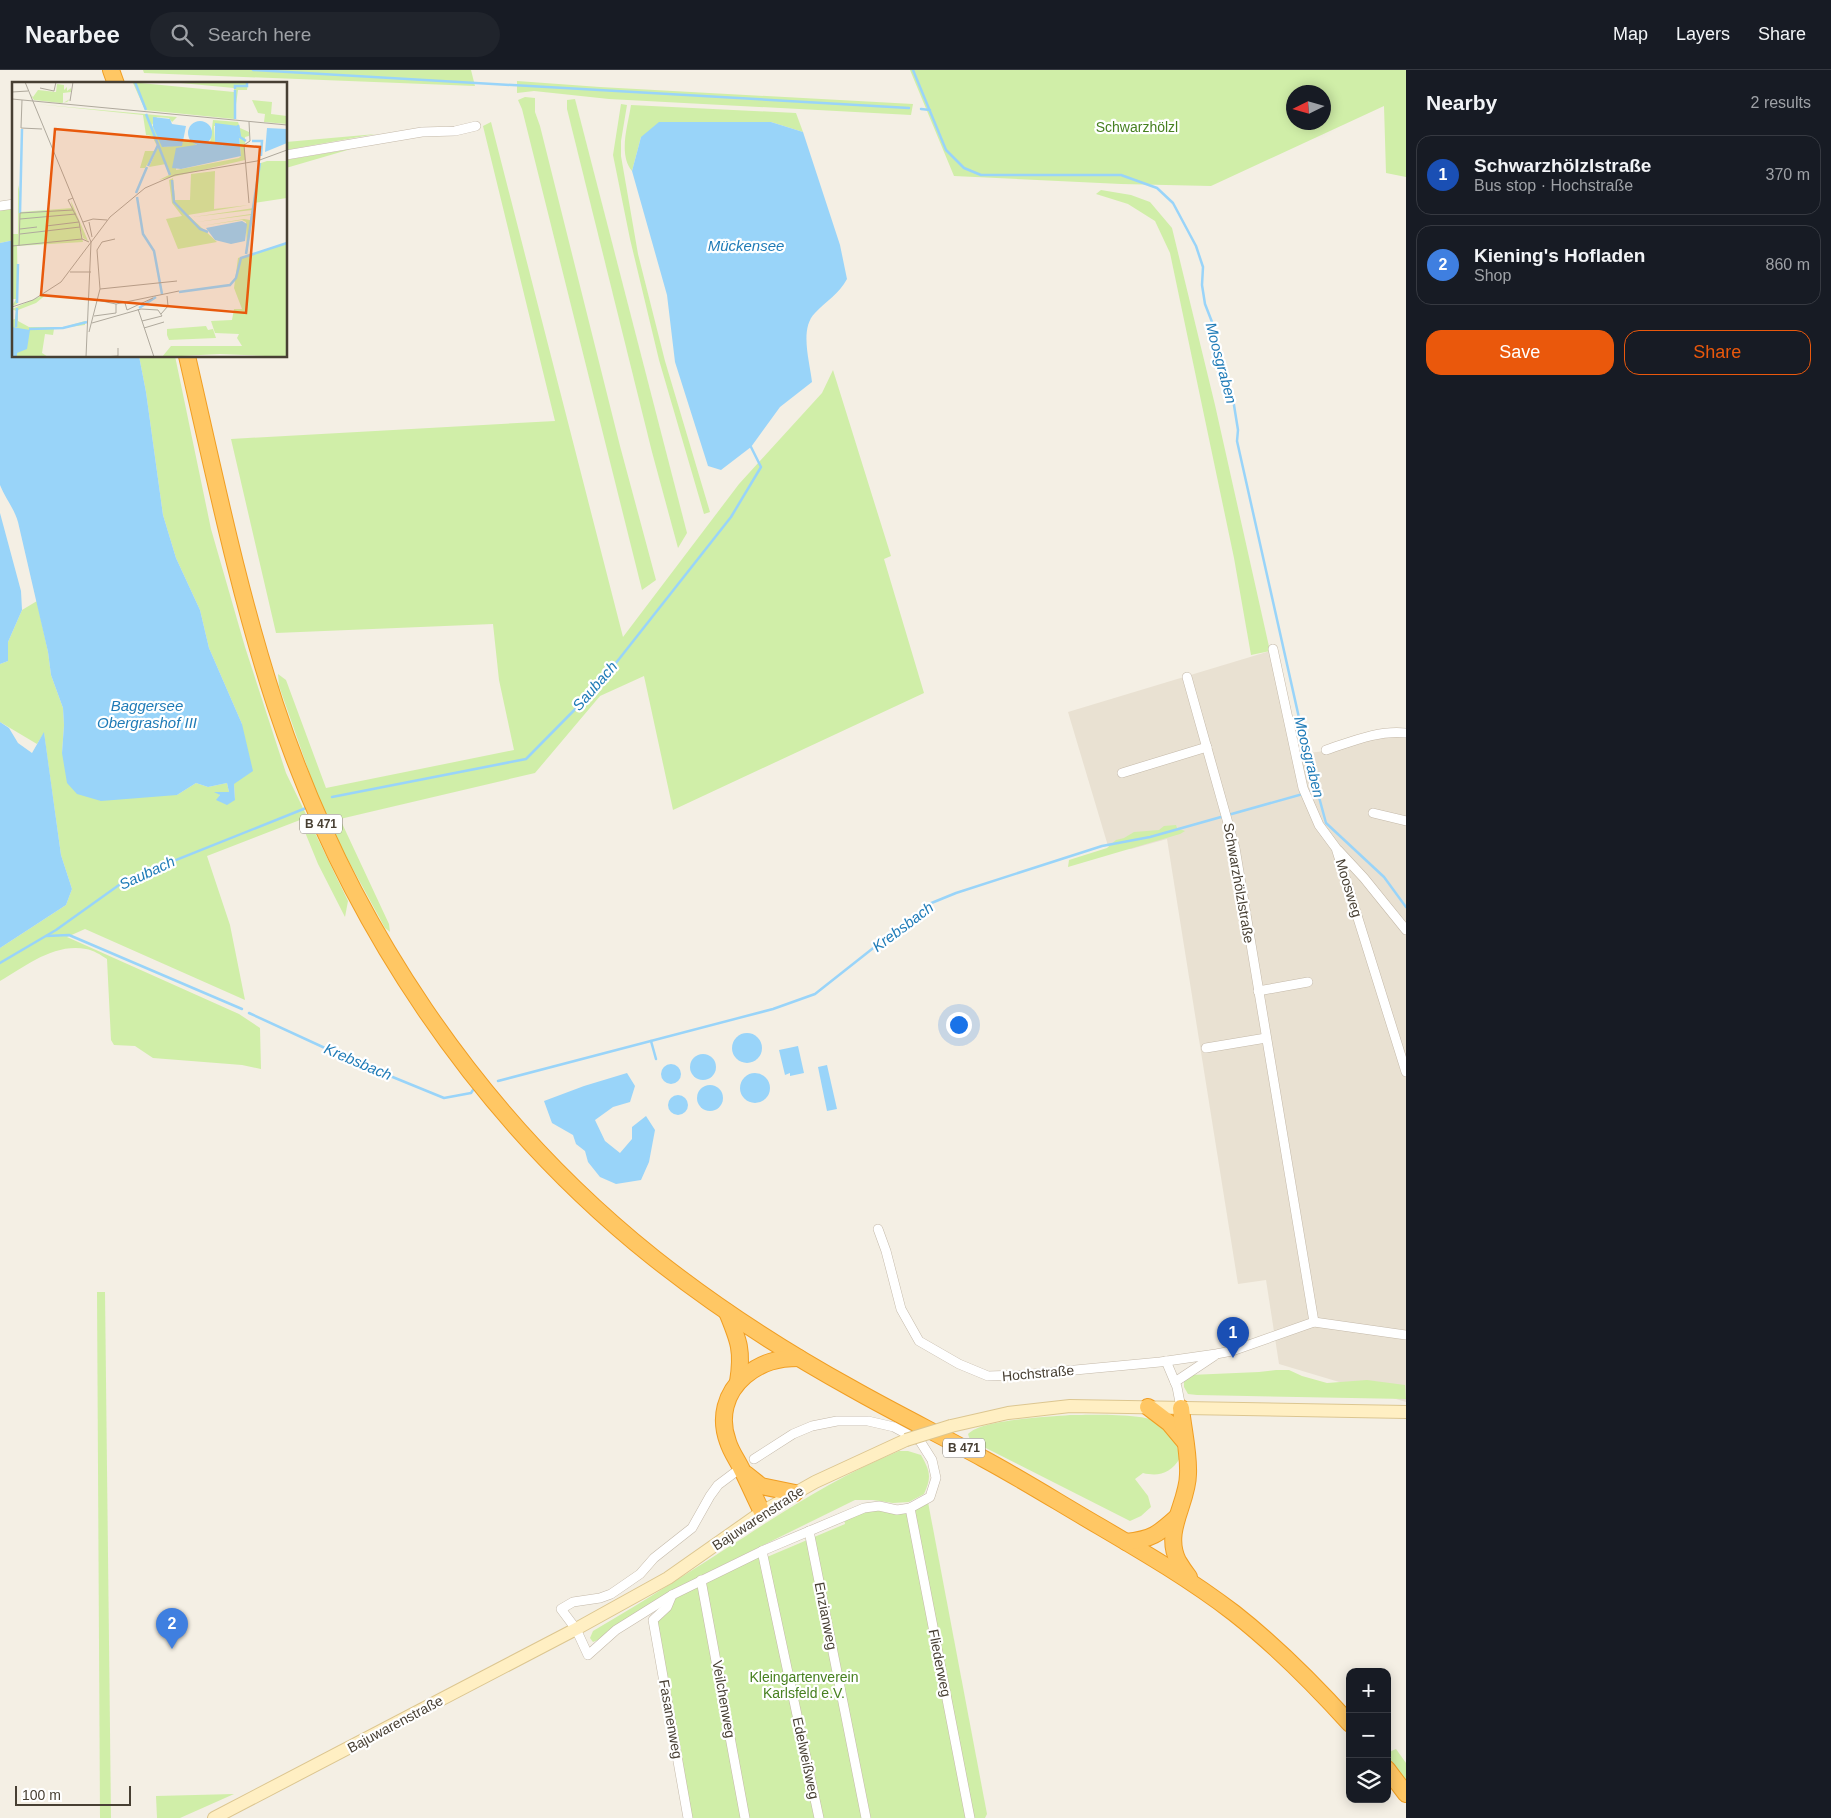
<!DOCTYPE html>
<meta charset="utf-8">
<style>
body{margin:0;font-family:Helvetica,sans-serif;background:#20242c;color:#f1f3f6}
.controls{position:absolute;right:15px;bottom:15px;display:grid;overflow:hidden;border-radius:10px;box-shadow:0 2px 12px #0003}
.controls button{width:45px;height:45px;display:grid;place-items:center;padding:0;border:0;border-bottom:1px solid #363941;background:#171b24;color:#f1f3f6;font:25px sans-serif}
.compass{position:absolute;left:1286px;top:15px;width:45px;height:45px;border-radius:50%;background:#171b24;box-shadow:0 2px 12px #0003;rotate:265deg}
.scale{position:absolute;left:15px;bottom:12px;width:116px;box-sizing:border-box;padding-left:5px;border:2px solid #473f33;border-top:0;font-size:14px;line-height:18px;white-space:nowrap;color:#473f33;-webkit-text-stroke:4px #fff;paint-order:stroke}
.you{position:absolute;left:958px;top:954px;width:18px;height:18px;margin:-12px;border:4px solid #fff;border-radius:50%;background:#1a73e8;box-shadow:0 0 0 8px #1a73e833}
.badge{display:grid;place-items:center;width:32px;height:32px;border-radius:50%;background:#ea580c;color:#fff;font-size:16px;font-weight:700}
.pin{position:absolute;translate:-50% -41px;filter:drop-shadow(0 1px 2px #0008)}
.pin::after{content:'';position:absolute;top:26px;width:18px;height:15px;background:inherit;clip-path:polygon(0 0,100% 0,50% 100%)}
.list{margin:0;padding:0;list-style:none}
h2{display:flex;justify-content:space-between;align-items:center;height:65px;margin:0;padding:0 20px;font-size:21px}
h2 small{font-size:16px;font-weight:400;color:#9ea1a6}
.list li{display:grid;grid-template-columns:32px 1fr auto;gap:15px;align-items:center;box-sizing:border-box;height:80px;margin:0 10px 10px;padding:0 10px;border:1px solid #363941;border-radius:15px}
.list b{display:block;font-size:19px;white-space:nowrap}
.list p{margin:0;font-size:16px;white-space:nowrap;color:#9ea1a6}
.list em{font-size:16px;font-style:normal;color:#9ea1a6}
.actions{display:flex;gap:10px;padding:15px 20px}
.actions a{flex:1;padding:11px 0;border:1px solid #ea580c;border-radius:15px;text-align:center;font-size:18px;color:#ea580c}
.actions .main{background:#ea580c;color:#fff}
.icon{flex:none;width:28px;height:28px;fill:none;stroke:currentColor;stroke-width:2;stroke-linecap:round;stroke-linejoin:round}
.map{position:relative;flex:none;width:1406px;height:1748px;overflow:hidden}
header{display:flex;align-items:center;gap:30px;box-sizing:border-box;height:70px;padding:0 25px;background:#171b24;border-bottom:1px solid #363941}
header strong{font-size:24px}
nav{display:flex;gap:28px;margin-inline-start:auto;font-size:18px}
.search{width:350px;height:45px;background:#20242c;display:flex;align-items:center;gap:12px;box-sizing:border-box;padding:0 18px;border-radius:28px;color:#9ea1a6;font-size:19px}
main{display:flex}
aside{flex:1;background:#171b24}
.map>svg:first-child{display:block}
.residential{fill:#e9e1d2}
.green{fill:#d0eea8;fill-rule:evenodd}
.water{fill:#99d4f9}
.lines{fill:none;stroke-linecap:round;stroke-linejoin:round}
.stream{stroke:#99d4f9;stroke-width:2.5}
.street-casing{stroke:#c4b9a9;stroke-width:10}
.secondary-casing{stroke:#dcc690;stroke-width:14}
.highway-casing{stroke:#f09e23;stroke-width:18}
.street{stroke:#fff;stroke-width:9}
.secondary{stroke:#ffefc3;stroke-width:12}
.highway{stroke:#ffc764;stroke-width:16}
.secondary-bridge-casing{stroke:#dcc690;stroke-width:14;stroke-linecap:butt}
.secondary-bridge{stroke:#ffefc3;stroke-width:12}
.labels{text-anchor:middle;stroke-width:4.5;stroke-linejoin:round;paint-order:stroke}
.shield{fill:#fff;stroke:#7e7970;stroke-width:1}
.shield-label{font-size:12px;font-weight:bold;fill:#473f33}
.park-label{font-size:14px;fill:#478020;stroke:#fff}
.street-label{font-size:14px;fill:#473f33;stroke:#fff}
.water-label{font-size:15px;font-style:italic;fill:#1f7bb7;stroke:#fff}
.inset-river{fill:none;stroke:#99d4f9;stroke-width:2.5}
.inset-road{fill:none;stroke:#afa99d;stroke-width:1}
.view{fill:#e8590c;fill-opacity:0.15;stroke:#e8590c;stroke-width:2.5}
.inset-edge{fill:none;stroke:#473f33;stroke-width:2.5}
</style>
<header>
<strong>Nearbee</strong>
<div class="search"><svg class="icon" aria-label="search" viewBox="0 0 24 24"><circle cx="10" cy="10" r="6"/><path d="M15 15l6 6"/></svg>Search here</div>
<nav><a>Map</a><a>Layers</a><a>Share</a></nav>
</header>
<main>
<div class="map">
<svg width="1406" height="1748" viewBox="0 0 1406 1748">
<rect width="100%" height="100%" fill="#f4efe4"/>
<!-- residential -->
<path class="residential" d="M1270 581 1292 685 1325 681 1376 666 1406 667V1332L1279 1294 1266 1210 1238 1214 1167 769 1131 779 1108 776 1068 642Z"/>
<!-- green -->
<g class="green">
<path d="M143 0H471L475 16 144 3Z"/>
<path d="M910 0H1406V107L1386 103 1384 36 1211 116 1121 114 954 106ZM1294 22H1324V52H1294Z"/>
<path d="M517 11 600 17 913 34 911 45 609 29 534 21 517 23Z"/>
<path d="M525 27 535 28V42L540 56 620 376 656 510 642 520 522 39 518 30Z"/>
<path d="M575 29 687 463 678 478 652 382 567 39V30Z"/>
<path d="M621 34 627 35 621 71V86L638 184 665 291 710 442 704 444 659 290 630 169 613 85Z"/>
<path d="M631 35 796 43 803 62 771 52 641 67 632 101C618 84 628 55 631 35Z"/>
<path d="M491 52 623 567 739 414 822 323 833 300 891 486 884 489 924 623 673 740 644 606 600 626 535 703 340 749 389 854 390 862 385 858 336 768 316 722 279 616 278 604 286 610 326 718 514 680 499 610 493 554 276 563 231 369 555 351 483 56Z"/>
<path d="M376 64 286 80V72Z"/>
<path d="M351 79 286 98V90Z"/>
<path d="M1101 120 1131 125 1150 132 1172 158 1215 335 1270 581 1251 585 1234 488 1170 183 1155 151 1128 134 1096 124Z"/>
<path d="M14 137V170L0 173V139Z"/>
<path d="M139 286H175L211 459 245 577 286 703 348 831 345 847 318 794 300 750 207 786 230 855 245 930 85 859 67 867 239 944 260 958 261 999 242 995 153 988 135 976 114 975 111 970 107 889C101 885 93 880 86 879 54 873 26 896 0 911V878L66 835 72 819 61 785 44 663 37 674 0 652V594L8 591V572L22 540 37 531 48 582 51 605 63 638 64 655 62 683 177 725 196 713 208 717 227 713 229 722H216L220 725 217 730H235L234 714 242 654 209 578 200 540 176 488 163 445 146 322Z"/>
<path d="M1176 755 1177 758 1185 761 1180 764 1068 797 1069 790 1107 778 1116 770 1124 768 1134 762 1159 760 1164 756Z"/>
<path d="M97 1222H105L111 1748H100Z"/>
<path d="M1276 1300H1289L1302 1306 1327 1313 1367 1310 1405 1315 1406 1329 1197 1325 1188 1324 1184 1317V1310L1190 1305 1259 1302Z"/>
<path d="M1070 1345C1091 1345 1151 1342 1166 1356 1175 1364 1177 1377 1180 1388 1171 1403 1159 1407 1143 1403L1135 1409 1148 1426 1151 1437 1141 1446 1130 1451 970 1370 968 1364C982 1349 1048 1347 1070 1345Z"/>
<path d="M899 1381H908L921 1385C930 1401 932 1407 924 1424L909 1432 893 1433 873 1430H855L676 1518 615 1556 600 1569 593 1572 590 1568 593 1561C645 1531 695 1498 746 1466 795 1434 845 1403 899 1381Z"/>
<path d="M928 1432 987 1744 985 1748H974L913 1439Z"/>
<path d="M865 1440 906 1441 967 1748H685L649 1548 675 1525 765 1482 767 1487 845 1454 844 1448Z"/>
<path d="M1396 1679 1406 1693V1712L1387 1685V1683Z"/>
<path d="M234 1724 180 1748H157L156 1726Z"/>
</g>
<!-- water -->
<g class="water">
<path d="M659 52H771L803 62 840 175 847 209C839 224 826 231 815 243 799 259 810 292 812 312L780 337 751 377 721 400 708 396 675 292 667 225 632 101 641 67Z"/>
<path d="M14 170V286H139L146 322 163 445 176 488 200 540 209 578 242 654 253 701 234 714 235 730 227 735 216 730 220 725 214 722H229L227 713 208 717 196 713 177 725 101 731 77 724 67 713 62 683 64 655 63 638 51 605 48 582 18 452C14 438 5 428 0 415V173Z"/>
<path d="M0 443 21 521 22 540 8 572V591L0 594Z"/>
<path d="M0 652 9 658 18 673 32 683 44 662 61 785 72 819 66 835 0 878Z"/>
<circle cx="747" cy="978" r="15"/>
<path d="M798 976 804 1003 790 1006V1003L785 1005 779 980Z"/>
<circle cx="703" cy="997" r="13"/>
<circle cx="671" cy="1004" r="10"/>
<path d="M827 995 837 1039 827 1041 818 997Z"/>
<path d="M627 1003 635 1016 630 1032 613 1037 595 1050 605 1071 620 1083 632 1069V1057L646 1046 655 1060 649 1092 641 1110 616 1114 600 1107 588 1092 585 1081 576 1074 573 1065 552 1053 544 1031 584 1016Z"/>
<circle cx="755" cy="1018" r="15"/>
<circle cx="710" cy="1028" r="13"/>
<circle cx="678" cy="1035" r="10"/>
</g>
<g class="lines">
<!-- stream -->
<g class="stream">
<path d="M253 0 909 38"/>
<path d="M913 0 946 80 964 98 981 105H1121L1157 118 1173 133 1196 176 1203 197 1202 215 1205 234 1212 252 1218 275V290L1223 312 1233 329 1238 360 1237 371 1306 679 1326 753 1384 807 1406 837"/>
<path d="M921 39 930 40"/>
<path d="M332 727 526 689 597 617 731 447 761 397 751 377"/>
<path d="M46 866 69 865 242 939"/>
<path d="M0 893 56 860 126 810 306 738"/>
<path d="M249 943 351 990 444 1028 471 1023 473 1020"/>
<path d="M651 971 656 989"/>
<path d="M498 1011 773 939 815 924 929 834 956 823 1102 776 1150 767 1317 720"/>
</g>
<!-- street casing -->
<g class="street-casing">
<g id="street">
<path d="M286 85 422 62 455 61 476 56"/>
<path d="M0 136 14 134"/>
<path d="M1273 579 1303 718 1319 755 1336 778 1406 1002"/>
<path d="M1187 607 1235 778 1314 1252"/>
<path d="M1326 680C1353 671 1378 660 1406 663"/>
<path d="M1122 703 1207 677"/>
<path d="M1373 743 1406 751"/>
<path d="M1338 780 1364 808 1406 860"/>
<path d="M1258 921 1308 912"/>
<path d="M1206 978 1266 968"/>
<path d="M878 1159 886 1181 901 1239 919 1271 959 1294 988 1306 1022 1305 1160 1292 1216 1284 1232 1281 1314 1252 1406 1265"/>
<path d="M1166 1291 1177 1317 1181 1338"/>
<path d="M1175 1312 1214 1286"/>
<path d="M734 1403 718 1415 710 1426 692 1458 654 1488 640 1504 611 1524 600 1528 573 1532 561 1539 576 1559 588 1585 616 1560 672 1525 762 1481 864 1438 879 1436 897 1440 910 1438 930 1427 936 1408 932 1390 920 1371 894 1357 868 1351H837L812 1356 793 1364 754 1389"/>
<path d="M910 1438 970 1748"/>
<path d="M809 1461 866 1748"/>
<path d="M762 1481 819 1748"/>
<path d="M701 1510 745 1748"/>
<path d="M672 1525 667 1537 653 1550 688 1748"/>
</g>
</g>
<!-- secondary casing -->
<g class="secondary-casing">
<g id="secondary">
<path d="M951 1356 1008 1343 1070 1336 1406 1342"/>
<path d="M214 1748 576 1559 668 1508 762 1442 815 1412 906 1370"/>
</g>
</g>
<!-- highway casing -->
<g class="highway-casing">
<g id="highway">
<path d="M111 0 116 14"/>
<path d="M187 286C214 403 238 521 275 634 346 850 476 1046 654 1188 716 1237 782 1280 851 1318 895 1343 940 1365 984 1389 1023 1410 1061 1434 1099 1456 1145 1483 1191 1510 1234 1543 1276 1576 1314 1614 1350 1654"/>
<path d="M727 1242C739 1271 743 1281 738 1312"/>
<path d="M1148 1337 1169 1353 1184 1371"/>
<path d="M1181 1338C1183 1359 1189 1383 1188 1404 1188 1433 1163 1461 1178 1491 1181 1496 1185 1502 1189 1507"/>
<path d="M746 1404 761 1416 795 1423"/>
<path d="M762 1442C755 1428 749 1414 742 1400 738 1391 731 1382 728 1372 719 1348 725 1323 745 1306 762 1292 778 1288 799 1288"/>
<path d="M1126 1472C1153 1469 1158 1464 1177 1447"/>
<path d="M1387 1699 1406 1724"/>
</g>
</g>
<!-- street -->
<use href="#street" class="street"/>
<!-- secondary -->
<use href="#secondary" class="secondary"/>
<!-- highway -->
<use href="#highway" class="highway"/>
<!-- secondary-bridge casing -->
<g class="secondary-bridge-casing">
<path id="secondary-bridge" d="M906 1370 951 1356"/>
</g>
<!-- secondary-bridge -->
<use href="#secondary-bridge" class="secondary-bridge"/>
</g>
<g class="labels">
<!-- shield labels -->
<g class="shield">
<rect x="300" y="744.5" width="42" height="19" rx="4"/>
<rect x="943" y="1368.5" width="42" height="19" rx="4"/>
</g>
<g class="shield-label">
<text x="321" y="758">B 471</text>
<text x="964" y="1382">B 471</text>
</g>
<!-- park labels -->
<g class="park-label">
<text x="1137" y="62">Schwarzhölzl</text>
<text x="804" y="1612">Kleingartenverein<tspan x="804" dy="16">Karlsfeld e.V.</tspan></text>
</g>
<!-- street labels -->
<g class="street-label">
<text transform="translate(1239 813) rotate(80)" y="5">Schwarzhölzlstraße</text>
<text transform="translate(1349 818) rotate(73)" y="5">Moosweg</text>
<text transform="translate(1038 1303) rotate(-5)" y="5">Hochstraße</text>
<text transform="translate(758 1448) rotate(-33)" y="5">Bajuwarenstraße</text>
<text transform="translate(826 1546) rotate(79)" y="5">Enzianweg</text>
<text transform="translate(940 1593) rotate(79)" y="5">Fliederweg</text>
<text transform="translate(724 1629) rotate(80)" y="5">Veilchenweg</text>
<text transform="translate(671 1649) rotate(80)" y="5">Fasanenweg</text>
<text transform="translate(395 1654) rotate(-28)" y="5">Bajuwarenstraße</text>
<text transform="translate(806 1688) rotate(78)" y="5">Edelweißweg</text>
</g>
<!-- water labels -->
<g class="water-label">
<text x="746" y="181">Mückensee</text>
<text transform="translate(1221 293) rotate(75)" y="5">Moosgraben</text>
<text transform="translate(595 616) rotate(-49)" y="5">Saubach</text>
<text x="147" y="641">Baggersee<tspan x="147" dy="17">Obergrashof III</tspan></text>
<text transform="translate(1309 687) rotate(76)" y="5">Moosgraben</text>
<text transform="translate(147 803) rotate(-25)" y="5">Saubach</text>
<text transform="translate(903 857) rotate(-37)" y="5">Krebsbach</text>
<text transform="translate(358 992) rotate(23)" y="5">Krebsbach</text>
</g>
</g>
<!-- overview -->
<g transform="translate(12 12)">
<rect width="275" height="275" fill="#f4efe4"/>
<path d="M118 0 222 10V6L158 0H236L235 8H226L222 37 133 28 121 1ZM45 2 52 3V8L55 5V9L59 6V10L51 11V21L58 17 55 20 49 21 22 18 18 12 21 15 26 8 44 10ZM240 18 260 20 259 32 275 34V42L252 40 253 32 246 31ZM24 22 165 35 160 40 157 36 145 35 140 43 152 65 169 63 172 58H177L186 64 167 66 164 88 227 76 229 74 226 44H202L203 60 198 61 201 38 226 40 228 46 237 50V54L233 55V78L147 98 157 93 154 82 137 85 146 65 133 86H128L133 69H143L145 64 140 54 134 53 131 33ZM255 79H275V116L242 121 246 82ZM203 89 202 127 237 123 176 133 205 160 166 167 154 137 170 134 160 121 157 98 161 96 163 118H178L179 92ZM6 103 9 115 8 130 60 126 59 119 76 159 71 156 65 135 71 160 5 164 6 219 5 222 0 224 4 217H0V152H6ZM242 126 235 172 234 140 230 138 189 144 232 137 238 138 239 133 185 140 239 132 240 128 181 135ZM275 161V275L208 272 150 275 159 264H230L225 256 227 252 203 251 199 239 220 238 222 227H230L222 206 226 176ZM36 211 24 221 6 228V239L17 245H52L73 239V243L42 247 41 253 33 252 30 271 36 275H0V238L3 237 4 229 0 227ZM194 244 196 248 201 247 204 256 157 258 155 253V247Z" fill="#d0eea8"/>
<path d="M141 35 158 37 160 42 174 44 170 64 150 65 141 45ZM176 51a12 12 0 1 1 24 0a12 12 0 1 1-24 0ZM203 41 226 44 229 74 169 87 160 86 164 66 203 60ZM255 46 275 47V61L253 70ZM230 139 235 142 233 159 219 162 203 158 194 146ZM0 245 18 248 15 267 5 271V275H0Z" fill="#99d4f9"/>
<path class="inset-river" d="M123 0 134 28M223 7V4H235V0M223 8V37M134 32 158 93M226 43 228 55 234 59M240 59H250L249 74M136 84 146 63M160 98 162 120 188 147 196 150M124 111 135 85M125 115 131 152 142 169 150 212M8 131 10 47M234 172 248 81M167 210 218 203 224 196 229 176 275 161M5 221 6 182M127 226 144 215M4 245 5 226M17 247 51 246 75 240"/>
<path class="inset-road" d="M13 0 79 160 74 275M28 6 42 9 44 0M0 10 16 9M0 17 275 43M10 18 9 46 30 47M58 19 61 0M237 40 238 59 232 63 237 121M61 116 56 118 67 140 70 157 77 160M8 137 64 132M71 140 81 137 95 138M77 140 80 155M34 144 67 140M8 147 25 145M8 152 68 145M0 164 70 157M7 164 8 131 61 128M58 190H79M88 207 165 199M85 218 104 222 167 209M113 221 115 228 141 216M0 225 21 218 49 200 98 135 133 106 163 93 245 79 275 68M126 227 142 275M149 232 156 224 155 214M82 234 104 231V222M80 241 129 227 146 228 150 234 130 239M132 246 152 240M77 250 88 207 85 168 90 160 103 157M91 275 106 274V266"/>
<path class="view" d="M43 47 248 65 234 231 29 213Z"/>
<rect width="275" height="275" class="inset-edge"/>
</g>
</svg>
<div class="controls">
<button>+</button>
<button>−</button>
<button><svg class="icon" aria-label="layers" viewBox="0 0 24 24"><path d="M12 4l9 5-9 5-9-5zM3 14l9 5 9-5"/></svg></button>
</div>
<svg class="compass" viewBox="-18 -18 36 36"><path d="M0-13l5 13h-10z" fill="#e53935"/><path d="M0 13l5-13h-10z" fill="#9ea1a6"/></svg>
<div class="scale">100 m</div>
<div class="you"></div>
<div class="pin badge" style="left:1233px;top:1288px;background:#1a4fb4">1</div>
<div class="pin badge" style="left:172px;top:1579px;background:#3f7fe0">2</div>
</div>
<aside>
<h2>Nearby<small>2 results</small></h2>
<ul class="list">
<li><span class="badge" style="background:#1a4fb4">1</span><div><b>Schwarzhölzlstraße</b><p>Bus stop · Hochstraße</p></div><em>370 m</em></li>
<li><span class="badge" style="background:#3f7fe0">2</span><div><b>Kiening's Hofladen</b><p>Shop</p></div><em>860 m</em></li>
</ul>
<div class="actions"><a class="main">Save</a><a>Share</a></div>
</aside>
</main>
